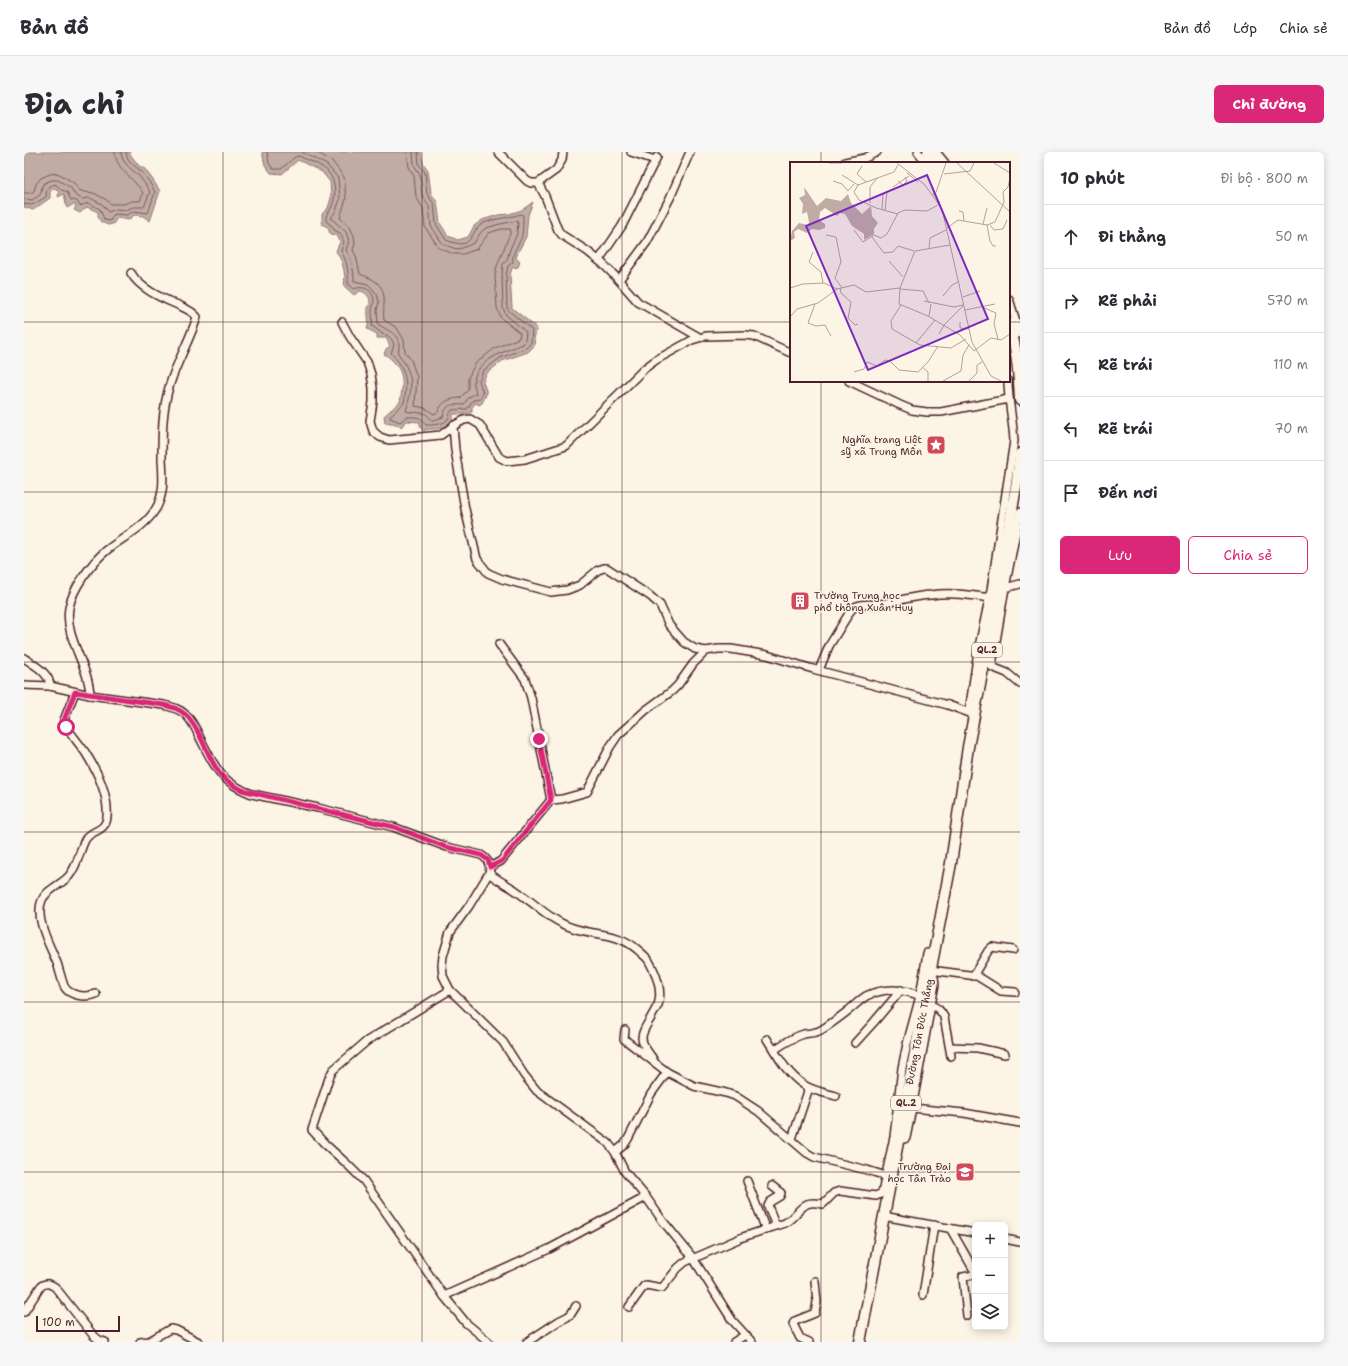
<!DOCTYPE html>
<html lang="vi">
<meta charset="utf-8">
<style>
body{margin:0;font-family:"Shantell Sans",sans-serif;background:#f7f7f7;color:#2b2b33}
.controls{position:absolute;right:12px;bottom:12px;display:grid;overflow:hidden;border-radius:6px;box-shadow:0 2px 10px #0003}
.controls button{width:36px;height:36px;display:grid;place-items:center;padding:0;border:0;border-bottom:1px solid #e1e1e2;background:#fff;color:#2b2b33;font:20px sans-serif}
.scale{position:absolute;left:12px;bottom:10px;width:84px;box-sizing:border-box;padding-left:4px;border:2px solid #4a1f2b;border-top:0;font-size:11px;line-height:14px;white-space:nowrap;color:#4a1f2b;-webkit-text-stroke:3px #fcf5e5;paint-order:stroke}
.stop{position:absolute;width:12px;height:12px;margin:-9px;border:3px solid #db2777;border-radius:50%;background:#fff}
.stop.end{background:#db2777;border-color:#fff;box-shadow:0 1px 4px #0008}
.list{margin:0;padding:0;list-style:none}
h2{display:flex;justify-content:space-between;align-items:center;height:52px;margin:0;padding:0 16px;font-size:17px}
h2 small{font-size:13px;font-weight:400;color:#7c7c81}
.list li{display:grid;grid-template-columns:26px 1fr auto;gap:12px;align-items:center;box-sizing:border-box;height:64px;padding:0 16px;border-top:1px solid #e1e1e2}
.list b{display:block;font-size:15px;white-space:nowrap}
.list em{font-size:13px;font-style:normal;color:#7c7c81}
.actions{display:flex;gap:8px;padding:12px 16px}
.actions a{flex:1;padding:9px 0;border:1px solid #db2777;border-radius:6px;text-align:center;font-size:14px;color:#db2777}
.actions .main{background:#db2777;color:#fff}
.icon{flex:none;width:22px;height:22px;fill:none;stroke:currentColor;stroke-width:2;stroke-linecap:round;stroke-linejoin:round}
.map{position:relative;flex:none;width:996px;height:1190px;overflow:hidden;border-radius:6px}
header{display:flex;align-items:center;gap:24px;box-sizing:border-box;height:56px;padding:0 20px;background:#fff;border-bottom:1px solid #e1e1e2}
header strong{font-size:19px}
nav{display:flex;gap:22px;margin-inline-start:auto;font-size:14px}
.intro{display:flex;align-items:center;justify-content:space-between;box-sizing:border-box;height:96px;padding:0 24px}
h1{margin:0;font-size:28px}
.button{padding:10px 18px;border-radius:6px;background:#db2777;color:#fff;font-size:14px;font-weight:700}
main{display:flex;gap:24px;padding:0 24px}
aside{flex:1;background:#fff;border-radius:6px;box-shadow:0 2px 10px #0003}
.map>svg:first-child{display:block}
.water{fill:#c0aca5;stroke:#917474}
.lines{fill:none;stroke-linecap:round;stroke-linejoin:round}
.shore{stroke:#79575c;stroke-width:1}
.minor-casing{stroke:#4a1f2b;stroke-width:10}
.highway-casing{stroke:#4a1f2b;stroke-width:13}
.minor{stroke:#fcf5e5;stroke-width:7}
.highway{stroke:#fcf5e5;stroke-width:10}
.route{stroke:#db2777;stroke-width:5}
.grid{fill:none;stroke:#4a1f2b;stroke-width:1;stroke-opacity:0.55}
.labels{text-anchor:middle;stroke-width:3;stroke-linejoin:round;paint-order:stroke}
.shield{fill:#fcf5e5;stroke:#7f5f63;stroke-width:1}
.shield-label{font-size:9px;font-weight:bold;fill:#4a1f2b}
.poi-label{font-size:10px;fill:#4a1f2b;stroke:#fcf5e5;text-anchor:end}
.street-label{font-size:10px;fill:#4a1f2b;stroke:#fcf5e5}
.inset-road{fill:none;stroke:#b59f9b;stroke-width:1}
.view{fill:#7b2cbf;fill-opacity:0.15;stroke:#7b2cbf;stroke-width:2}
.inset-edge{fill:none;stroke:#4a1f2b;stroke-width:2}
</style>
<header>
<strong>Bản đồ</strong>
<nav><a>Bản đồ</a><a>Lớp</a><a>Chia sẻ</a></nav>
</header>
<div class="intro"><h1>Địa chỉ</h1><a class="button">Chỉ đường</a></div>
<main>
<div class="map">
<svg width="996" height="1190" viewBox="0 0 996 1190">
<rect width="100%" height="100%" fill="#fcf5e5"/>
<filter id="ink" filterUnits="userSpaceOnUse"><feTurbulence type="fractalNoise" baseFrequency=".025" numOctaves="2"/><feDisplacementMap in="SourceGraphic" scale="8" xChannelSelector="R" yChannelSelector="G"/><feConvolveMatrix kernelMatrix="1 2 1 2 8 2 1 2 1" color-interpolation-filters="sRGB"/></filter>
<g filter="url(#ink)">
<!-- water -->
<g class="water">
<path d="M0 0H106V2L115 14 120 16 129 28 136 39 126 69 119 64 110 63 105 68 93 66 89 72 84 73 77 70 74 65V60L63 55 56 61 50 58 52 54 50 52 43 56 40 42 34 45 35 40 31 36 26 39V46L9 58 0 55Z"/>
<path d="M238 0H397L399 11 404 18 407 41 413 50 416 71 424 84 434 88 444 85 450 74 458 68 474 63 485 62 498 58 509 50 504 63 502 85 494 100 492 106 496 110 494 115 488 116 486 123 488 156 513 176 510 187 511 193 504 200 478 209 462 222 459 230 463 241 458 251 455 253 452 251 448 255V260L440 262H429V267C424 273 418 277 409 277 405 277 403 277 399 279L396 274V270L383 269 377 275 369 271H361L360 264 376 250C377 243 379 234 378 227 377 217 369 207 360 202L362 197 366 194 362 186H353V182L343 177C346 169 343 164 344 157 344 154 346 153 346 150 346 144 341 140 336 139L330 143 320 134C322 121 319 110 312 99L316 90 313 83H309L305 80V76L298 72V62L304 56 307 46 306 30 298 20 274 8 258 22 247 21 241 13Z"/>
</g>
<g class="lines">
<!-- shore -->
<g class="shore">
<path d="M243 0 245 11 249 17H257L271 5 275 4C283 8 293 11 300 16 315 28 313 51 302 64V69L308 74 310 78 316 81 320 90 317 99C323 109 325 120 324 132L330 137C339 133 350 138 350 149 350 153 348 155 348 159 348 164 349 169 348 174L355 179 358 182C365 183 368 186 370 193L367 201C382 216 384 230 380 251L366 264V266L376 270 383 265C392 265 398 264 402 273 408 273 420 273 424 267 426 264 425 261 428 258L443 257 449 248 456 247 459 241 455 229 459 219 476 206 502 196 507 191 508 178 485 159 483 156 482 123 484 114 489 110C487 99 496 93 498 83 499 77 499 69 499 63L497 62C485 66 472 66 460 71 443 80 452 100 422 88L412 72 410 52 403 42 401 20 395 13 394 0"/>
<path d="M278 0 303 13 314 26 316 47 312 59 307 66 322 80 325 89 322 98C328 107 330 119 330 129L344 132 353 142 355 150 353 158 354 172C365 180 379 182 374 201 390 224 389 233 382 259 387 261 393 260 399 261 411 265 400 272 419 265 422 252 427 252 439 253L446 244 452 242C452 237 449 234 450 229 452 208 482 199 499 192L501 189 502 180 482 163 479 156 478 122 479 112 483 108 486 97 493 82 494 70 492 69 476 72 462 76 457 80 450 91 438 96 432 97 419 92 407 74 405 54 398 43 396 22 390 13 389 0"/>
<path d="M292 0 308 9 320 25 322 47 316 66 326 75 330 84 331 91 329 98 332 104 336 122C340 124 344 125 348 127 366 138 358 152 360 168L373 176 380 188 381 200 387 208 393 225 391 254 401 256 410 262 414 260C418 249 425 247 436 246L444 238V226L451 212 471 196 495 186 496 181 477 166 473 156 471 123 473 114 487 79 486 77H477L465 81 453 97 439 102H430L415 96 401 75 399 56 392 45 390 24 385 15 383 0"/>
<path d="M0 41H7L10 39 12 32 17 26 26 22 33 21 39 24 50 31 55 38 60 40 70 41 81 47 87 52H100L108 49H116L119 41C111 27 91 17 91 0"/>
<path d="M0 47 8 48 16 43 19 32 27 28H34L47 36 51 43 58 47 66 46 78 52 84 60 92 57 102 58 109 55H120L126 40C122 34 119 28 114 23 107 17 97 10 97 0"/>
<path d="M0 52 8 53 22 45 23 36 31 32 38 38 43 40 47 48 53 49 56 54 64 51 76 57 80 67 84 69 87 68 89 63 92 62 103 63 110 59 124 61 131 40C127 33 123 26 118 20 112 15 102 9 102 0"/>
</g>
<!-- minor casing -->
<g class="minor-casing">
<g id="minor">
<path d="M474 0 503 29 507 31H514L532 18 538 8 539 0"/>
<path d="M607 0 631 8"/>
<path d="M894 0 903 11"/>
<path d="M912 0 921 11"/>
<path d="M821 10 841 6 853 0"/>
<path d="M514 31 521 44 534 78 538 83 563 99 578 111 591 124 614 150 675 185"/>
<path d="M575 108 598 74 633 5"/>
<path d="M595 128 623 90 646 46 666 0"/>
<path d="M985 147 996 182"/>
<path d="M318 170 326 185 343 210 347 222 349 236V250L346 269 349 279 356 285 365 288 417 283 429 274 440 268 446 267 456 273 475 305 483 309 501 307 542 294 621 216 632 208 668 188 682 184 721 183 730 184 767 201"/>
<path d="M825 229 876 253 888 258 903 260H917L985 247"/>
<path d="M429 274 431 298 441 357 453 407 464 421 478 427 527 440 543 438 556 433 574 418 580 416H583L626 444 636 453 645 473 660 490 671 497 682 499"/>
<path d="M996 360 981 436 968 513V515L983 521 996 532"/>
<path d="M981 436 996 432"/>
<path d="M475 492 501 527 507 546 527 648"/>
<path d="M0 506C10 513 26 521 26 534"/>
<path d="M795 518 805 494 827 458C835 450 845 453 856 452 873 449 890 444 907 443 927 440 946 443 966 446"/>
<path d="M0 533 26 534 66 543 140 553C148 555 156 557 162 563 168 569 172 577 175 584 190 613 195 630 228 642L294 656 369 675 423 695 457 703C464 707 467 713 465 721L445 754 426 780 419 804 418 813 419 824 426 838 479 890 500 923 513 939 584 991 591 1000 601 1020 622 1045 638 1068 669 1106 708 1168 728 1190"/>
<path d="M51 540 40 568V571C46 581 54 590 61 600 73 619 85 642 83 665 82 680 66 678 61 688 55 700 54 713 45 724 38 732 22 738 18 748 10 766 26 794 33 811 35 817 37 825 39 831 42 844 61 846 72 842"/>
<path d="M66 543C65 513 40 486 45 456 48 437 68 410 83 398 99 385 120 376 131 358 141 343 139 324 138 307 138 282 138 257 146 232 153 209 166 188 173 165 169 159 160 156 154 153 138 146 116 137 107 121"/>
<path d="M945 560 954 499 967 438 990 289C989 269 984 249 984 229"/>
<path d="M466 715 477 709 527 648 538 647 563 640 586 595 594 583 622 558 648 539 654 533 669 512 682 499 694 497H707L743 503 789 517 924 553 951 563"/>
<path d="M465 721C473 728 482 732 491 738 509 750 527 769 549 776 573 784 594 780 614 798 618 802 623 805 625 809 632 821 639 839 634 853 631 858 628 864 625 869 622 874 618 880 618 886 618 894 625 901 629 907"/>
<path d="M906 818 953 824 977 839 991 840"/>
<path d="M949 824 964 799 968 795 989 798"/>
<path d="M426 838 343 889 309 918 305 926 288 978 301 992 322 1011 340 1029 420 1144 442 1171 465 1190"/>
<path d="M907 853C913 855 917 859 920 865L927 904"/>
<path d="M601 878 600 887 643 920 670 934 702 941 711 944 734 959 783 1001 790 1005 843 1018 862 1024"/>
<path d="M743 887C753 903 763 922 780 933 789 939 801 941 812 944"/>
<path d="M831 891 850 870 877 838"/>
<path d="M926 895 954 896 981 902"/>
<path d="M750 898C759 892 769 885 780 882 786 881 792 881 797 878 807 872 817 864 825 858 831 853 836 848 842 844 861 835 881 837 899 845"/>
<path d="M888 956 911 832 910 825 906 821"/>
<path d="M872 986 880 987 882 986 888 956 940 961 996 971"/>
<path d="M768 987 785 936"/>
<path d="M591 1000 600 993 604 987 627 942 643 920"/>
<path d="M723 1029 742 1078"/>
<path d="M748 1034 757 1041 756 1044 746 1050 744 1054 752 1074"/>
<path d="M859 1064 951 1081"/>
<path d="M926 1076 951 1120 949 1123 939 1125 943 1164"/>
<path d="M981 1087 996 1090"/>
<path d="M899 1143 910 1073"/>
<path d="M420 1144 525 1097 622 1045"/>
<path d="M605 1155 620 1134 622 1133 638 1136 654 1116 661 1110 719 1085 761 1071C770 1066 776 1055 783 1052 787 1050 794 1051 799 1052L810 1041 816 1039 852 1044 858 1041 870 985 878 916 883 892 896 844 903 801"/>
<path d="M0 1160 17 1134C23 1130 26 1132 31 1135L69 1183 75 1188 81 1190"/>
<path d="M116 1190 125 1189 146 1177 152 1178 175 1190"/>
<path d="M503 1190 535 1169 543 1165 547 1162 552 1154"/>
<path d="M710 1190 721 1183"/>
<path d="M785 1190 776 1186 769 1172 771 1169 791 1161 793 1150 791 1129"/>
</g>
</g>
<!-- highway casing -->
<g class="highway-casing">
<g id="highway">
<path d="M904 0 912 11"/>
<path d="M985 171C993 195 995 222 996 248"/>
<path id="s1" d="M836 1190 927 711 944 595 974 439 993 329 996 302"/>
</g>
</g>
<!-- minor -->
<use href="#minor" class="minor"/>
<!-- highway -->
<use href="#highway" class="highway"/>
</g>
</g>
<g class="lines" filter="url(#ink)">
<!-- route -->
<path class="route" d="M42 575 40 568 51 540 140 553C148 555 156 557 162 563 176 576 183 605 196 622 202 629 210 634 218 638L370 675 422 695 457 703 464 708 466 715 478 709 527 648 515 587"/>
</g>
<!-- grid -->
<path class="grid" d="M199 0V1190M398 0V1190M598 0V1190M797 0V11M0 170H767M985 170H996M797 229V1190M0 340H996M0 510H996M0 680H996M0 850H996M0 1020H996"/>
<!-- icons -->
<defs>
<g id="sight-square" transform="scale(1)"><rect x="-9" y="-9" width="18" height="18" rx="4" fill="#d1495b" stroke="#fcf5e5"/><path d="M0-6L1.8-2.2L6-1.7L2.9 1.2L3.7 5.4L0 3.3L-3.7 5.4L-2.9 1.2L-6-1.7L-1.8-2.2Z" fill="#fff"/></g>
<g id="building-square" transform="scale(1)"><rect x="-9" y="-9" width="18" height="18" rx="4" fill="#d1495b" stroke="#fcf5e5"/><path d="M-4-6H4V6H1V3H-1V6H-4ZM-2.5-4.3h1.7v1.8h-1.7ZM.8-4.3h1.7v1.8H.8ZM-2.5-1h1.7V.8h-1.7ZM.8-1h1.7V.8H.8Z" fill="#fff"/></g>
<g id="university-square" transform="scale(1)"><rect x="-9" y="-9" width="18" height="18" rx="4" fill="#d1495b" stroke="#fcf5e5"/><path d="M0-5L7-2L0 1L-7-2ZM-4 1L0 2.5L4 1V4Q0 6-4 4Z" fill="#fff"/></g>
</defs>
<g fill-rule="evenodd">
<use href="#sight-square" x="912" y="293"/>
<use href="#building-square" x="776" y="449"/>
<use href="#university-square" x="941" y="1020"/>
</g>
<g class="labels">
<!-- shield labels -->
<g class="shield">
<rect x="948" y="491" width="30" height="14" rx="3"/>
<rect x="867" y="944" width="30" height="14" rx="3"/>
</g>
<g class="shield-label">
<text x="963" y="501">QL.2</text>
<text x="882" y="954">QL.2</text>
</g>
<!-- poi labels -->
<g class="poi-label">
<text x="898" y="291">Nghĩa trang Liệt<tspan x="898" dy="12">sỹ xã Trung Môn</tspan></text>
<text x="790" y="447" text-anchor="start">Trường Trung học<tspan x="790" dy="12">phổ thông Xuân Huy</tspan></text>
<text x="927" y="1018">Trường Đại<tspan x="927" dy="12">học Tân Trào</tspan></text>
</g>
<!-- street labels -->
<g class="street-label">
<text dy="4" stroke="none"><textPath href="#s1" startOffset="316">Đường Tôn Đức Thắng</textPath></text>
</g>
</g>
<!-- overview -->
<g transform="translate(766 10)">
<rect width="220" height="220" fill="#fcf5e5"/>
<path d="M14 25 27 44 36 36 51 39 58 32 61 41 72 52 81 44 82 54 88 61 84 67V72L74 78V72L62 64 55 52 50 51 47 54 35 46 30 50 29 58 35 62V66L29 68 22 67 17 71 8 67 4 70 5 76 0 79 2 69 9 61 18 63 19 60 17 50 12 52 13 42 9 36 15 33Z" fill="#c0aca5"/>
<path class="inset-road" d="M39 1H52M107 1 135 23 152 47 182 180 201 214 211 219M167 1 220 50M204 1 220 11M72 4 67 12 76 20M117 11 128 20M154 12 180 9 184 1M52 13 68 23 104 10 108 3M43 19 52 22 58 29 64 22M108 19 113 23 117 19 115 15M68 23 64 30 69 38 86 46 108 52M103 25 119 14M143 31 150 41M145 33 156 1M80 41V25L88 15M92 47 93 32M95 49 97 29M169 49 173 50 174 59M193 62 197 46M197 63 200 79 203 84H206M200 63 204 68 213 67 217 58M157 66 168 58 197 63 205 60 214 40 213 30 218 25 220 16M64 68 73 80 84 73 91 76 97 72 108 51 115 48 137 49 148 43M36 73 46 75 51 100 45 116 52 126M82 75 94 91 103 90 108 84 124 89M160 83 125 89 110 126 109 142 138 154 170 173 184 189 201 176 211 178 220 172M139 86 140 76 156 68M23 90 19 100 31 110 33 121M99 99 113 115M0 126 13 122 34 121 47 127M50 126 51 131 61 140 58 156 65 163 68 162M110 127 133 129 139 141M153 134 162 123 168 120M173 135 190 129M134 139 164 145 173 143M25 142 18 161 26 164 35 163 41 174M111 143 101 159 102 167 130 183 161 186 176 177M192 145 206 151 204 162 208 177M175 148 205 142M139 154 141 142M0 155 7 147 28 141 47 127 64 123 76 130 110 126M170 160V166L179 167M149 172 154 163 173 144M126 181 145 158M132 205 138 210V219M64 210 74 207 77 200 87 204 95 198 100 199 109 208 128 210 138 200 148 184M153 219 171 209 173 193 179 183M179 219 187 211V203L192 200"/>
<path class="view" d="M137 13 198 157 78 208 16 64Z"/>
<rect width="220" height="220" class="inset-edge"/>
</g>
</svg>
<div class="controls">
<button>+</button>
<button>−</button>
<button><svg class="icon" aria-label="layers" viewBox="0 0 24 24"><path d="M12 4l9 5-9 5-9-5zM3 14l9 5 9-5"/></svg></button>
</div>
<div class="scale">100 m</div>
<div class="stop" style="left:42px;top:575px"></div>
<div class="stop end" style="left:515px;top:587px"></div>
</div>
<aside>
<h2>10 phút<small>Đi bộ · 800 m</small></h2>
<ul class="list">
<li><svg class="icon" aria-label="ahead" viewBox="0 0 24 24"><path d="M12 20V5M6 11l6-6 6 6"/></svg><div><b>Đi thẳng</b></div><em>50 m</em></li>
<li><svg class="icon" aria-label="right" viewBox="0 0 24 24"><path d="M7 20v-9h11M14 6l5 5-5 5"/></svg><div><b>Rẽ phải</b></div><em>570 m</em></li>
<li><svg class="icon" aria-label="left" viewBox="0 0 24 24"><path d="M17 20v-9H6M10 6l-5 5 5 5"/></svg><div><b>Rẽ trái</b></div><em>110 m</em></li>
<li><svg class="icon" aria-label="left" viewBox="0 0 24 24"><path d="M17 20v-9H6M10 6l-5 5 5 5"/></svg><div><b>Rẽ trái</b></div><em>70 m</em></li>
<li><svg class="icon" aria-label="arrive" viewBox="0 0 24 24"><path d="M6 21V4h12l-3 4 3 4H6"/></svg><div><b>Đến nơi</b></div></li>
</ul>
<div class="actions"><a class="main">Lưu</a><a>Chia sẻ</a></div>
</aside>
</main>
